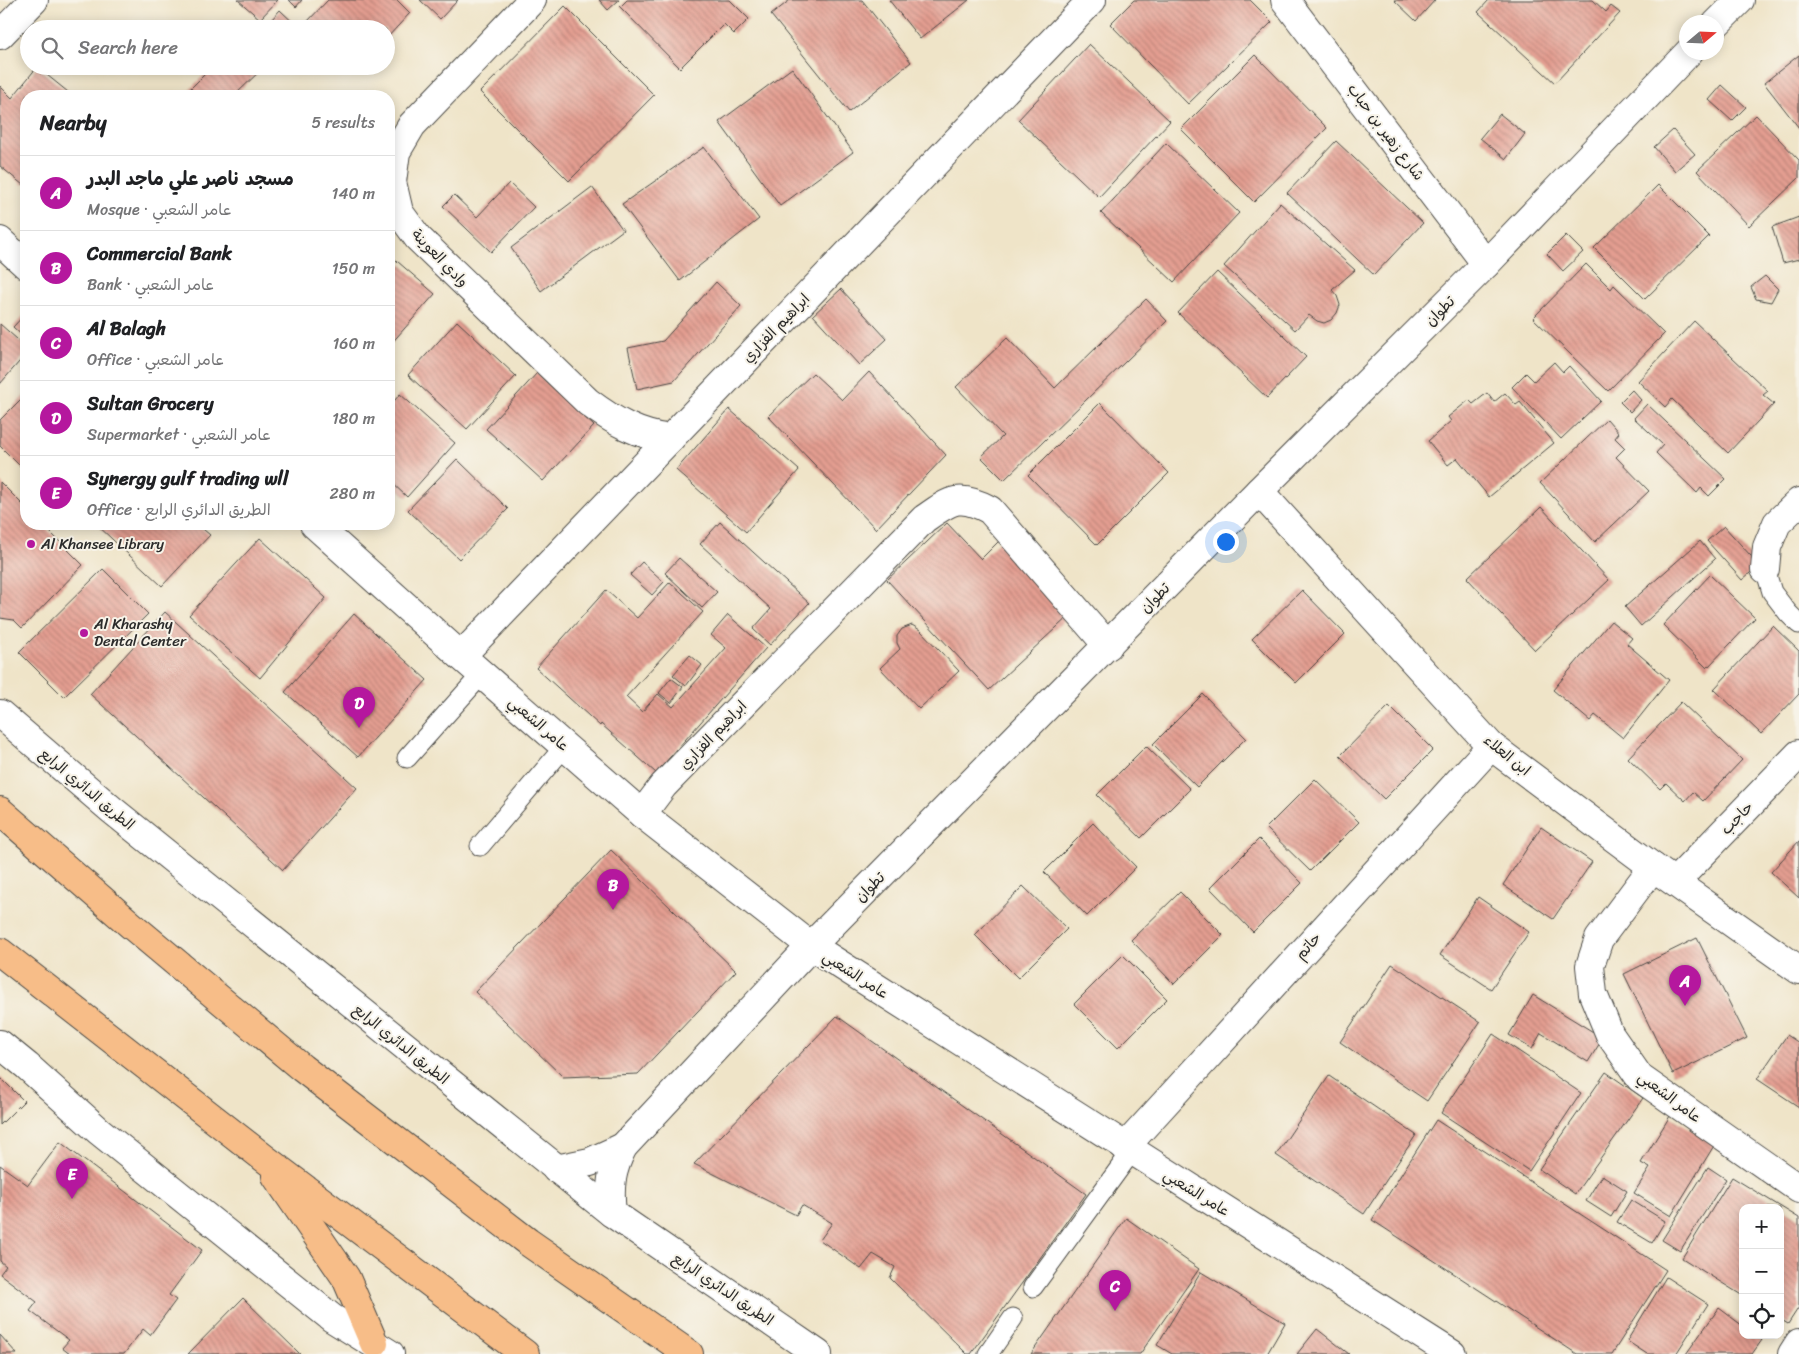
<!DOCTYPE html>
<meta charset="utf-8">
<style>
body{margin:0;font-family:Sriracha,"Playpen Sans Arabic",sans-serif;background:#f6f6f6;color:#202124}
.controls{position:absolute;right:15px;bottom:15px;display:grid;overflow:hidden;border-radius:10px;box-shadow:0 2px 12px #0003}
.controls button{width:45px;height:45px;display:grid;place-items:center;padding:0;border:0;border-bottom:1px solid #e0e0e0;background:#fff;color:#202124;font:25px sans-serif}
.compass{position:absolute;left:1679px;top:15px;width:45px;height:45px;border-radius:50%;background:#fff;box-shadow:0 2px 12px #0003;rotate:71deg}
.you{position:absolute;left:1225px;top:541px;width:18px;height:18px;margin:-12px;border:4px solid #fff;border-radius:50%;background:#1a73e8;box-shadow:0 0 0 8px #1a73e833}
.badge{display:grid;place-items:center;width:32px;height:32px;border-radius:50%;background:#b5179e;color:#fff;font-size:16px;font-weight:700}
.pin{position:absolute;translate:-50% -41px;filter:drop-shadow(0 1px 2px #0008)}
.pin::after{content:'';position:absolute;top:26px;width:18px;height:15px;background:inherit;clip-path:polygon(0 0,100% 0,50% 100%)}
.list{margin:0;padding:0;list-style:none}
h2{display:flex;justify-content:space-between;align-items:center;height:65px;margin:0;padding:0 20px;font-size:21px}
h2 small{font-size:16px;font-weight:400;color:#757577}
.list li{display:grid;grid-template-columns:32px 1fr auto;gap:15px;align-items:center;box-sizing:border-box;height:75px;padding:0 20px;border-top:1px solid #e0e0e0}
.list b{display:block;font-size:19px;white-space:nowrap}
.list p{margin:0;font-size:16px;white-space:nowrap;color:#757577}
.list em{font-size:16px;font-style:normal;color:#757577}
.icon{flex:none;width:28px;height:28px;fill:none;stroke:currentColor;stroke-width:2;stroke-linecap:round;stroke-linejoin:round}
.map{position:relative;flex:none;width:1799px;height:1354px;overflow:hidden}
.search{position:absolute;background:#fff;box-shadow:0 2px 12px #0003;left:20px;top:20px;width:375px;height:55px;display:flex;align-items:center;gap:12px;box-sizing:border-box;padding:0 18px;border-radius:28px;color:#757577;font-size:19px}
.panel{position:absolute;background:#fff;box-shadow:0 2px 12px #0003;left:20px;top:90px;width:375px;height:440px;border-radius:20px}
.map>svg:first-child{display:block}
.building{fill:url(#building-back-hatch)}
.lines{fill:none;stroke-linecap:round;stroke-linejoin:round}
.service-casing{stroke:#484743;stroke-width:21}
.minor-casing{stroke:#484743;stroke-width:30}
.primary-casing{stroke:#484743;stroke-width:30}
.service{stroke:#fff;stroke-width:19}
.minor{stroke:#fff;stroke-width:28}
.primary{stroke:#f7bd88;stroke-width:28}
.poi-dot{fill:#b5179e;stroke:#f7f3e8;stroke-width:2}
.labels{text-anchor:middle;stroke-width:4;stroke-linejoin:round;paint-order:stroke}
.street-label{font-size:15px;fill:#2b2b2b;stroke:#f7f3e8}
.poi-label{font-size:15px;fill:#2b2b2b;stroke:#f7f3e8;text-anchor:start}
</style>
<div class="map">
<svg width="1799" height="1354" viewBox="0 0 1799 1354">
<defs>
<pattern id="building-back-hatch" width="6" height="6" patternUnits="userSpaceOnUse" patternTransform="scale(1.25)"><rect width="6" height="6" fill="#e49e91"/><path d="M-1 5l2 2M0 0l6 6M5-1l2 2" fill="none" stroke="#b98177"/></pattern>
</defs>
<rect width="100%" height="100%" fill="#f7f3e8"/>
<filter id="ink" filterUnits="userSpaceOnUse"><feTurbulence type="fractalNoise" baseFrequency=".02" numOctaves="2"/><feDisplacementMap in="SourceGraphic" scale="10" xChannelSelector="R" yChannelSelector="G"/><feConvolveMatrix kernelMatrix="1 2 1 2 8 2 1 2 1" color-interpolation-filters="sRGB"/></filter>
<filter id="wash" filterUnits="userSpaceOnUse"><feTurbulence type="fractalNoise" baseFrequency=".0096" numOctaves="4" result="noise"/><feDisplacementMap in="SourceGraphic" scale="20" xChannelSelector="R" yChannelSelector="G"/><feGaussianBlur stdDeviation="1.12" result="paint"/><feColorMatrix in="noise" values="0 0 0 0 0 0 0 0 0 0 0 0 0 0 0 0 0 1.4 0 .05"/><feComposite in="paint" operator="in"/></filter>
<g filter="url(#wash)">
<rect width="100%" height="100%" fill="#efe4c8"/>
<g id="blocks">
<!-- building -->
<g class="building">
<path d="M238 0H278L260 19Z"/>
<path d="M289 0H302L296 7Z"/>
<path d="M328 0H397L410 13 386 39V29H313L306 23Z"/>
<path d="M420 0H458L440 19Z"/>
<path d="M599 0H619L608 10Z"/>
<path d="M627 0H730L749 19 734 34 724 24 680 68 620 7Z"/>
<path d="M790 0H862L911 62 849 112 771 15Z"/>
<path d="M889 0H969L920 39Z"/>
<path d="M1134 0H1250L1272 22 1188 104 1110 24Z"/>
<path d="M1394 0H1435L1416 21Z"/>
<path d="M1489 0H1593L1606 12 1611 6 1620 13 1555 83 1478 12Z"/>
<path d="M565 6 654 95 569 181 480 92Z"/>
<path d="M280 10 300 29H263Z"/>
<path d="M1089 44 1170 121 1099 197 1018 120Z"/>
<path d="M1255 55 1327 128 1254 202 1181 129Z"/>
<path d="M1799 55V128L1764 83Z"/>
<path d="M213 66H265L234 96H183Z"/>
<path d="M37 67 73 96H26V181L23 185 0 166V86L12 98Z"/>
<path d="M792 68 853 152 780 206 719 122Z"/>
<path d="M1722 85 1746 107 1732 121 1709 100Z"/>
<path d="M1500 114 1525 134 1506 159 1480 138Z"/>
<path d="M1756 115 1799 160V178L1749 226 1697 171Z"/>
<path d="M1673 130 1695 154 1675 171 1654 147Z"/>
<path d="M1336 141 1423 223 1374 275 1287 193Z"/>
<path d="M1166 143 1239 213 1174 282 1101 213Z"/>
<path d="M704 147 759 219 680 281 622 204Z"/>
<path d="M509 183 534 207 491 252 443 206 454 195 477 217Z"/>
<path d="M1658 185 1709 236 1645 299 1594 248Z"/>
<path d="M592 187 623 230 541 291 511 248Z"/>
<path d="M1280 203 1355 270 1332 290 1337 296 1340 305 1337 313 1331 320 1324 323 1317 321 1309 315 1295 330 1224 266Z"/>
<path d="M1799 217V259L1783 263 1772 227Z"/>
<path d="M1566 235 1583 252 1563 271 1547 254Z"/>
<path d="M390 255 435 294 389 346V257Z"/>
<path d="M1586 264 1611 289 1614 285 1664 334 1608 391 1533 318Z"/>
<path d="M1217 272 1306 357 1267 398 1178 313Z"/>
<path d="M1765 276 1778 289 1771 302 1756 299 1751 287Z"/>
<path d="M716 282 741 306 674 381 637 389 628 348 663 341Z"/>
<path d="M841 289 887 339 859 365 813 315Z"/>
<path d="M1146 299 1167 321 1004 480 981 457 1003 436 956 387 1007 338 1055 388Z"/>
<path d="M26 313V339L13 327Z"/>
<path d="M457 321 516 376 467 429 408 375Z"/>
<path d="M1694 321 1768 391 1763 395 1774 404 1728 453 1672 399 1665 407 1638 381Z"/>
<path d="M0 324 26 347V354L0 384Z"/>
<path d="M1554 362 1563 372 1569 366 1601 401 1561 439 1512 387 1526 373 1534 381Z"/>
<path d="M869 372 946 455 876 529 768 416 813 373 842 400Z"/>
<path d="M537 373 594 426 543 481 486 429Z"/>
<path d="M1632 390 1641 400 1630 412 1620 402Z"/>
<path d="M1487 393 1494 402 1505 393 1516 405 1520 402 1554 443 1489 497 1457 458 1448 465 1428 441 1451 421 1448 417 1469 400 1473 404Z"/>
<path d="M26 394V466L23 469 0 446V420Z"/>
<path d="M400 394 455 443 407 497 389 480V407Z"/>
<path d="M1100 403 1169 473 1097 545 1028 475Z"/>
<path d="M1647 404 1726 479 1709 496 1701 488 1697 493 1656 453 1663 445 1634 418Z"/>
<path d="M729 409 799 470 746 532 676 470Z"/>
<path d="M1607 419 1619 433 1615 438 1625 448 1616 457 1649 491 1595 542 1540 483Z"/>
<path d="M457 459 508 509 459 559 408 510Z"/>
<path d="M0 482 26 508V524H42L83 565 22 628 14 620 0 618Z"/>
<path d="M1541 507 1609 580 1535 650 1467 578Z"/>
<path d="M720 522 809 603 770 645 753 629 771 609 700 544Z"/>
<path d="M947 523 981 559 1000 540 1070 615 989 690 887 580Z"/>
<path d="M96 524H197L210 535 162 586Z"/>
<path d="M1724 526 1759 565 1742 580 1707 541Z"/>
<path d="M260 538 326 598 260 678 189 615Z"/>
<path d="M1700 541 1715 559 1641 626 1625 607Z"/>
<path d="M679 558 717 592 702 608 665 573Z"/>
<path d="M642 562 664 582 652 595 630 575Z"/>
<path d="M103 569 148 614 64 697 19 652Z"/>
<path d="M1710 575 1755 618 1707 668 1663 625Z"/>
<path d="M670 582 703 612 626 697 642 712 658 694 673 707 726 648 711 635 728 615 766 648 656 773 601 724 600 726 536 668 606 590 637 618Z"/>
<path d="M1302 590 1345 634 1296 683 1252 639Z"/>
<path d="M165 612 357 788 283 870 90 694Z"/>
<path d="M354 614 427 680 358 757 285 692Z"/>
<path d="M1611 621 1632 638 1627 644 1669 680 1623 738 1595 715 1590 721 1553 690Z"/>
<path d="M912 625 920 630 959 671 919 709 880 668 900 649 897 643V636L902 629Z"/>
<path d="M1773 626 1799 651V694L1761 734 1714 689Z"/>
<path d="M690 655 702 665 686 686 673 675Z"/>
<path d="M671 678 683 687 671 703 659 693Z"/>
<path d="M1203 694 1246 738 1197 787 1153 744Z"/>
<path d="M1681 702 1742 760 1703 801 1693 792 1685 801 1666 783 1660 789 1628 758Z"/>
<path d="M1389 706 1433 750 1384 799 1340 756Z"/>
<path d="M1146 746 1190 789 1141 838 1097 795Z"/>
<path d="M1315 779 1359 822 1310 871 1266 828Z"/>
<path d="M1093 823 1136 867 1087 916 1044 872Z"/>
<path d="M1541 827 1592 862 1553 919 1503 885Z"/>
<path d="M1259 839 1302 883 1253 932 1210 888Z"/>
<path d="M1799 841V898L1771 872Z"/>
<path d="M611 850 736 971 638 1074 563 1077 475 992Z"/>
<path d="M1023 886 1067 929 1018 978 975 935Z"/>
<path d="M1180 892 1223 935 1174 984 1131 940Z"/>
<path d="M1478 897 1529 932 1491 989 1440 955Z"/>
<path d="M1697 938 1747 1038 1673 1074 1624 974Z"/>
<path d="M1123 955 1167 999 1118 1048 1074 1004Z"/>
<path d="M1392 964 1480 1022 1427 1101 1340 1042Z"/>
<path d="M1533 995 1603 1038 1588 1062 1541 1033 1532 1049 1509 1035Z"/>
<path d="M837 1016 1086 1194 971 1354H967L890 1278 895 1267 873 1254 861 1269 820 1240 832 1223 802 1205 796 1215 694 1164Z"/>
<path d="M1493 1034 1581 1093 1529 1171 1441 1113Z"/>
<path d="M1787 1035 1799 1043V1107L1757 1079Z"/>
<path d="M1606 1072 1643 1098 1575 1194 1539 1169Z"/>
<path d="M1329 1076 1416 1135 1364 1214 1276 1155Z"/>
<path d="M0 1077 24 1101 0 1125Z"/>
<path d="M1670 1116 1715 1144 1671 1216 1634 1193 1650 1168 1641 1163Z"/>
<path d="M1436 1120 1666 1270 1612 1354H1577L1372 1220Z"/>
<path d="M60 1142 202 1250 169 1295 176 1300 150 1335 143 1329 124 1354H70L62 1348 69 1340 30 1311 37 1302 0 1274 6 1266 0 1261V1165L28 1185Z"/>
<path d="M1708 1167 1726 1179 1680 1251 1662 1240Z"/>
<path d="M1602 1175 1627 1191 1611 1217 1586 1201Z"/>
<path d="M1732 1177 1799 1218V1307L1788 1324 1780 1319V1208H1743V1296L1682 1258Z"/>
<path d="M1631 1200 1665 1221 1652 1243 1617 1222Z"/>
<path d="M1126 1218 1199 1269 1140 1354H1031Z"/>
<path d="M1201 1272 1285 1323 1267 1354H1172L1157 1345Z"/>
<path d="M1666 1277 1708 1304 1676 1354H1647L1627 1341Z"/>
<path d="M243 1298 300 1354H188Z"/>
<path d="M1719 1308 1743 1326V1335H1756L1762 1340 1752 1354H1686Z"/>
<path d="M1317 1329 1349 1354H1297Z"/>
<path d="M0 1335 17 1354H0Z"/>
</g>
</g>
</g>
<g filter="url(#ink)">
<use href="#blocks" fill-opacity="0" stroke="#484743" stroke-width="1"/>
<g class="lines">
<!-- service casing -->
<g class="service-casing">
<g id="service">
<path d="M1765 569 1772 592 1788 613 1799 624"/>
<path d="M407 758 482 674"/>
<path d="M480 846 565 746"/>
<path d="M1033 1287 1132 1151"/>
<path d="M988 1354 1013 1318"/>
</g>
</g>
<!-- minor casing -->
<g class="minor-casing">
<g id="minor">
<path d="M532 0 412 125 396 152 392 182 399 212 418 238 588 402C613 421 638 435 670 439"/>
<path d="M1285 0 1486 264"/>
<path d="M1716 24 1740 0"/>
<path d="M0 35 34 0"/>
<path d="M0 241 26 265"/>
<path d="M1259 491 1491 746 1653 867 1799 970"/>
<path d="M314 524 461 656 642 814 811 946 1452 1354"/>
<path d="M1765 569 1767 547 1777 523 1799 502"/>
<path d="M461 656 1092 0"/>
<path d="M0 714 112 810 612 1213 818 1354"/>
<path d="M642 814 663 786 924 519C951 500 959 493 990 510L1108 646"/>
<path d="M1653 867 1599 939 1590 966 1593 994 1610 1035 1640 1078 1799 1189"/>
<path d="M1675 882 1799 754"/>
<path d="M0 1044 27 1066 99 1131 332 1318 390 1354"/>
<path d="M1125 1147 1491 746"/>
<path d="M556 1169 590 1162 623 1147"/>
<path d="M612 1213C609 1187 611 1171 623 1147L811 946 1259 491 1486 264 1689 52"/>
<path d="M1792 1354 1799 1343"/>
</g>
</g>
<!-- primary casing -->
<g class="primary-casing">
<g id="primary">
<path d="M0 811 131 925 302 1068 528 1242 689 1354"/>
<path d="M0 952 264 1158 525 1354"/>
<path d="M276 1176 346 1278 374 1343"/>
</g>
</g>
<!-- service -->
<use href="#service" class="service"/>
<!-- minor -->
<use href="#minor" class="minor"/>
<!-- primary -->
<use href="#primary" class="primary"/>
</g>
</g>
<!-- markers -->
<g class="poi-dot">
<circle cx="31" cy="544" r="5"/>
<circle cx="84" cy="633" r="5"/>
</g>
<g class="labels">
<!-- street labels -->
<g class="street-label">
<text transform="translate(1386 132) rotate(53)" y="5">شارع زهير بن حباب</text>
<text transform="translate(440 258) rotate(46)" y="5">وادي العوينة</text>
<text transform="translate(1440 311) rotate(-45)" y="5">تطوان</text>
<text transform="translate(776 328) rotate(-46)" y="5">ابراهيم الفزاري</text>
<text transform="translate(1155 598) rotate(-46)" y="5">تطوان</text>
<text transform="translate(539 724) rotate(41)" y="5">عامر الشعبي</text>
<text transform="translate(713 735) rotate(-46)" y="5">ابراهيم الفزاري</text>
<text transform="translate(1507 755) rotate(39)" y="5">ابن العلاء</text>
<text transform="translate(87 789) rotate(40)" y="5">الطريق الدائري الرابع</text>
<text transform="translate(1737 818) rotate(-46)" y="5">حاجب</text>
<text transform="translate(870 887) rotate(-45)" y="5">تطوان</text>
<text transform="translate(1308 946) rotate(-48)" y="5">حاتم</text>
<text transform="translate(856 975) rotate(33)" y="5">عامر الشعبي</text>
<text transform="translate(401 1044) rotate(39)" y="5">الطريق الدائري الرابع</text>
<text transform="translate(1670 1097) rotate(37)" y="5">عامر الشعبي</text>
<text transform="translate(1197 1193) rotate(32)" y="5">عامر الشعبي</text>
<text transform="translate(723 1289) rotate(34)" y="5">الطريق الدائري الرابع</text>
</g>
<!-- poi labels -->
<g class="poi-label">
<text x="41" y="549">Al Khansee Library</text>
<text x="94" y="629">Al Kharashy<tspan x="94" dy="17">Dental Center</tspan></text>
</g>
</g>
</svg>
<div class="controls">
<button>+</button>
<button>−</button>
<button><svg class="icon" aria-label="locate" viewBox="0 0 24 24"><circle cx="12" cy="12" r="6"/><path d="M12 2v4M12 18v4M2 12h4M18 12h4"/></svg></button>
</div>
<svg class="compass" viewBox="-18 -18 36 36"><path d="M0-13l5 13h-10z" fill="#e53935"/><path d="M0 13l5-13h-10z" fill="#757577"/></svg>
<div class="you"></div>
<div class="pin badge" style="left:1685px;top:1006px">A</div>
<div class="pin badge" style="left:613px;top:910px">B</div>
<div class="pin badge" style="left:1115px;top:1311px">C</div>
<div class="pin badge" style="left:359px;top:728px">D</div>
<div class="pin badge" style="left:72px;top:1199px">E</div>
<div class="search"><svg class="icon" aria-label="search" viewBox="0 0 24 24"><circle cx="10" cy="10" r="6"/><path d="M15 15l6 6"/></svg>Search here</div>
<section class="panel">
<h2>Nearby<small>5 results</small></h2>
<ul class="list">
<li><span class="badge">A</span><div><b>مسجد ناصر علي ماجد البدر</b><p>Mosque · عامر الشعبي</p></div><em>140 m</em></li>
<li><span class="badge">B</span><div><b>Commercial Bank</b><p>Bank · عامر الشعبي</p></div><em>150 m</em></li>
<li><span class="badge">C</span><div><b>Al Balagh</b><p>Office · عامر الشعبي</p></div><em>160 m</em></li>
<li><span class="badge">D</span><div><b>Sultan Grocery</b><p>Supermarket · عامر الشعبي</p></div><em>180 m</em></li>
<li><span class="badge">E</span><div><b>Synergy gulf trading wll</b><p>Office · الطريق الدائري الرابع</p></div><em>280 m</em></li>
</ul>
</section>
</div>
